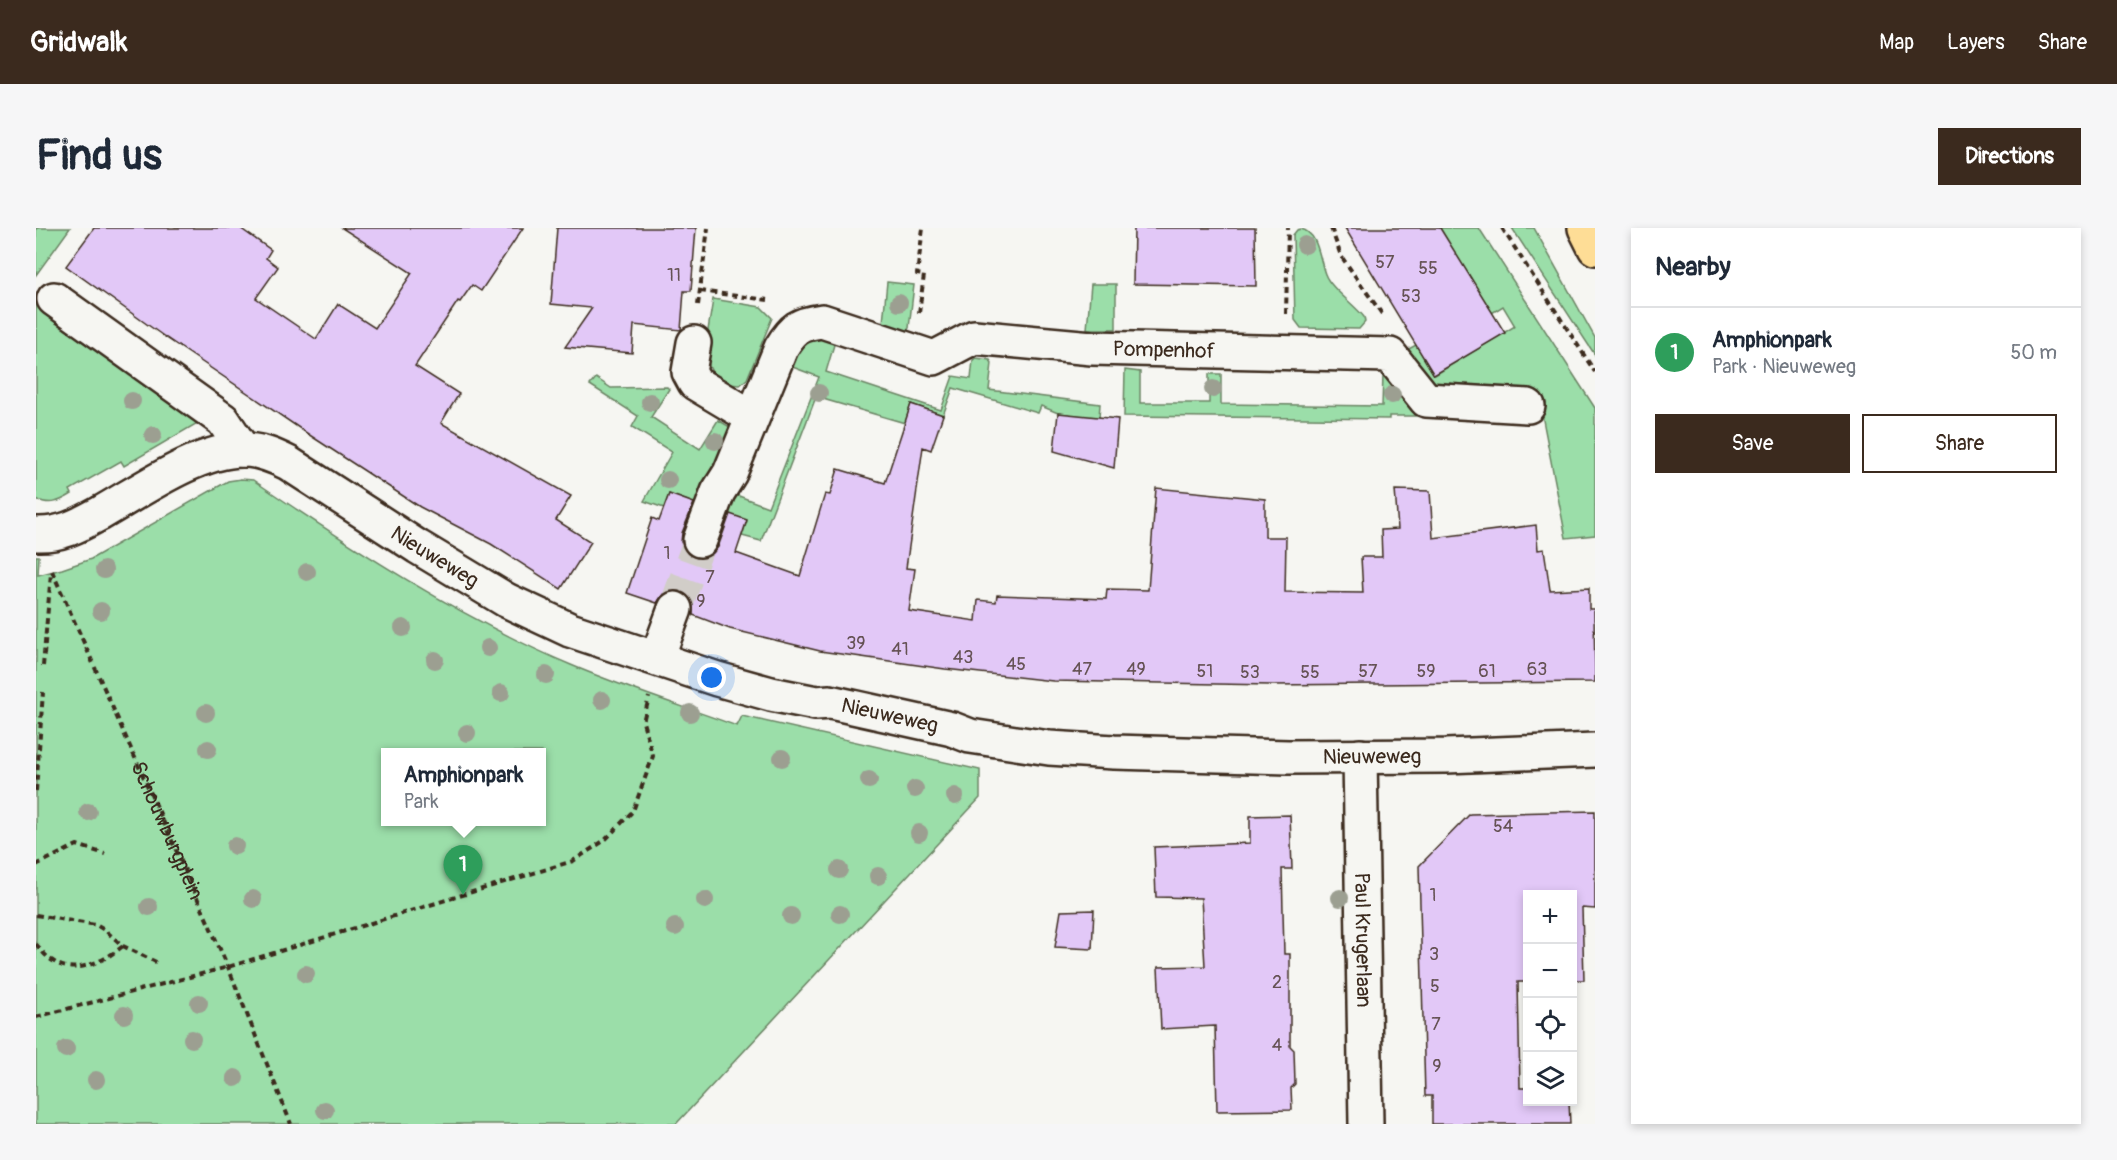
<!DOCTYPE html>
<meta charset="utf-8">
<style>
body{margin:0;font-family:Pangolin,sans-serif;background:#f6f6f7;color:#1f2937}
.controls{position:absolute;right:18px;bottom:18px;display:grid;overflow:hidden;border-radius:0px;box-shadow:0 3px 9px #0003}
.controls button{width:54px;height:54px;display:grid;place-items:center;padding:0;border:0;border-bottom:2px solid #e0e1e3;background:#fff;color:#1f2937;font:30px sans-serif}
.you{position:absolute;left:676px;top:450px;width:21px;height:21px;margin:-15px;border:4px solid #fff;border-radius:50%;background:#1a73e8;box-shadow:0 0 0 9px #1a73e833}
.badge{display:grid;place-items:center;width:39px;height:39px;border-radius:50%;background:#3b2a1e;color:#fff;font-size:20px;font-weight:700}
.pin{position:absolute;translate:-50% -50px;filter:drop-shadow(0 2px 3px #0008)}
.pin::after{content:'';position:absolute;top:32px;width:21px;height:18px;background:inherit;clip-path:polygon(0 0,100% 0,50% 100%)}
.popup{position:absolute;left:345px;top:520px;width:165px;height:78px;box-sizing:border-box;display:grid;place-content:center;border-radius:0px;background:#fff;filter:drop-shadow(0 2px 4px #0005);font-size:20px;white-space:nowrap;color:#747a83}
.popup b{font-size:22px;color:#1f2937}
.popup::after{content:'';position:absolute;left:50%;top:100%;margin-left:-12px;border:12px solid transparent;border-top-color:#fff}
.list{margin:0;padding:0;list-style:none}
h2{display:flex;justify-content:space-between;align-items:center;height:78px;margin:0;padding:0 24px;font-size:26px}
h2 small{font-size:20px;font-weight:400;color:#747a83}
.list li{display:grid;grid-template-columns:39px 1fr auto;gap:18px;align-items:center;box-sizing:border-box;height:90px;padding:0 24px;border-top:2px solid #e0e1e3}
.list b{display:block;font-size:22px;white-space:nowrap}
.list p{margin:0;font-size:20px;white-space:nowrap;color:#747a83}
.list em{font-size:20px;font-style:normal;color:#747a83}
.actions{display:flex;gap:12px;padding:18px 24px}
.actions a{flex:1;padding:14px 0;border:2px solid #3b2a1e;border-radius:0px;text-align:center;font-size:21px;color:#3b2a1e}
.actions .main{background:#3b2a1e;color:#fff}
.icon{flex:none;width:33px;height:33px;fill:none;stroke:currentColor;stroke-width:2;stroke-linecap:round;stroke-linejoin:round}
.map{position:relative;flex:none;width:1559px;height:896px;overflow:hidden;border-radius:0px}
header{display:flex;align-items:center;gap:36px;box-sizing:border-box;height:84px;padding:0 30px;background:#3b2a1e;color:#fff}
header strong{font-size:28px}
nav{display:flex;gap:33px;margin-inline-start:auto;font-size:21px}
.intro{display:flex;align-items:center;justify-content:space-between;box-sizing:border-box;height:144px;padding:0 36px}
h1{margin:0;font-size:42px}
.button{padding:15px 27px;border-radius:0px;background:#3b2a1e;color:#fff;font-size:21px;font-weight:700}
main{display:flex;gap:36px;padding:0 36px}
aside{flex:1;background:#fff;border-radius:0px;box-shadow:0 3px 9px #0003}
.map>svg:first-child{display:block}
.green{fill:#9bdea9;stroke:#6b8464;stroke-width:1.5;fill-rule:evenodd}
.building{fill:#e2c8f7;stroke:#3b2a1e;stroke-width:1.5}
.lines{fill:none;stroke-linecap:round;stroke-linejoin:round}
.street-tunnel{stroke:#d1cdc8;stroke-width:33;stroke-dasharray:33 16;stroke-linecap:butt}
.street-casing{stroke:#3b2a1e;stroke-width:38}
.primary-casing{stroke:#3b2a1e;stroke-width:38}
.path{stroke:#3b2a1e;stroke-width:4;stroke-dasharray:6 4.5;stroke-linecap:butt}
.street{stroke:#f6f6f2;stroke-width:33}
.primary{stroke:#fedd96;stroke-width:33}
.tree{fill:#9c9f91}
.labels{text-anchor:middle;stroke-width:5;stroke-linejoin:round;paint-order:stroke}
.number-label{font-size:18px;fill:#655254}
.street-label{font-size:21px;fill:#3b2a1e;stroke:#f6f6f2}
</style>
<header>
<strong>Gridwalk</strong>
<nav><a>Map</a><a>Layers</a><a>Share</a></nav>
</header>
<div class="intro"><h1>Find us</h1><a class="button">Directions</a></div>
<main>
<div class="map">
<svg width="1559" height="896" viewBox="0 0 1559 896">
<rect width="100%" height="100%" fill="#f6f6f2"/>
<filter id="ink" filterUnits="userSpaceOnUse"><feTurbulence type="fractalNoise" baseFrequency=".0167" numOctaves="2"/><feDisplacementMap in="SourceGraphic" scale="12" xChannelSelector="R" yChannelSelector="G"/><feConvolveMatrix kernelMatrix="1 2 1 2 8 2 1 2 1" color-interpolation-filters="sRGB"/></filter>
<g filter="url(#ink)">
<!-- green -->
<g class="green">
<path d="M0 0H34L0 47Z"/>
<path d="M1404 0H1443L1559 180V307L1530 310 1507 192 1504 164 1402 161 1369 123 1380 117 1399 147 1479 98 1467 78 1456 85Z"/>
<path d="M1476 0H1498L1559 110V127Z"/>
<path d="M1265 1C1283 5 1283 31 1289 46 1294 60 1318 76 1328 89L1329 94 1323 101 1265 100 1259 92 1257 7 1261 2Z"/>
<path d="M851 54 878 57 873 100 870 104 854 102 847 95Z"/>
<path d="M1055 56H1080V101H1051Z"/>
<path d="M0 70 165 193 88 238 85 233 34 262 36 266C23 274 14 278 0 271Z"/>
<path d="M677 71 725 79 736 90 711 151 704 157C655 155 673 104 677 71Z"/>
<path d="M790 109 800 110 790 144 905 182 917 148 935 151 937 132 940 130 954 132 956 135 953 162 1064 176 1063 190 1022 185 1005 178 1002 185 917 160 907 187 875 176 869 195 780 169 725 313 706 308 711 293 692 286 686 300 677 297 695 265 732 279 783 149 754 138C762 120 770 111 790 109Z"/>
<path d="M1089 142 1104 144V175H1173V146H1185V176L1346 178 1347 147 1351 148 1382 188H1353V191L1088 188Z"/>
<path d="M560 150 575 160 631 159 633 161 615 189 664 221 682 192 694 199 660 293 647 287 652 273 633 266 628 280 608 273 636 224 596 199 602 188 554 157Z"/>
<path d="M205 251 217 252C317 320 424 390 535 437 589 460 646 478 701 498L706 488 944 542V570L640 896H0V328H3L2 347 26 341 55 331 192 253ZM349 524H505V594H349Z"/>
</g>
<!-- building -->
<g class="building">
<path d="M58 0H204L235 22 230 30 242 39 220 70 280 111 302 76 339 100 376 45 306 0H487L445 63 436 57 424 74 422 73 379 138 423 166 405 195 535 268 520 292 555 314 525 361 455 316 384 279 275 208 126 107 30 38Z"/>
<path d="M521 0H660L655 63H648L645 102 598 97 596 125 529 119 556 80 515 76Z"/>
<path d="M1098 0H1219L1220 58 1097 56Z"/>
<path d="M1309 0H1404L1469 105 1398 147Z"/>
<path d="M875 176 907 187 895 222 887 219 870 340 879 341 873 383 940 393 942 372 960 374 961 367 1070 371 1071 361 1112 362 1120 260 1229 271V309H1250L1249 364 1327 365 1325 329H1346L1345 302 1362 301 1359 262 1394 263 1397 310 1500 297 1502 322 1508 321 1514 362 1553 360V381H1558L1559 454 1235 457 1017 453 909 441 784 423 694 401 657 387V378L654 369 645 363H635L627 366 621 375 591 365 616 290 623 293 633 266 658 275 646 305 645 314 649 323 657 329 668 330 676 326 682 319 694 286 711 292 700 325 764 348 789 266 794 267 802 241 849 255Z"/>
<path d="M1022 185 1082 191 1078 240 1018 223Z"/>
<path d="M1559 583V681L1546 680 1548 752H1536V666H1491V754H1482L1484 860H1491V873H1533L1534 896H1396V868H1389L1383 638 1434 586Z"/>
<path d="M1254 587 1256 641H1246L1248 726H1254V818L1258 822 1259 856 1255 860 1256 882 1181 883 1179 798 1125 801 1122 739 1169 738 1165 670 1120 669 1118 619 1214 615V588Z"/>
<path d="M1058 682 1056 721 1019 719 1025 683Z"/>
</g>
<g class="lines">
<!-- street-tunnel -->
<path class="street-tunnel" d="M639 381 664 312"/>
<!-- street casing -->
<g class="street-casing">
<g id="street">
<path d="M18 71 187 192 207 222"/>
<path d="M658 115 653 144 659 155 716 189"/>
<path id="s2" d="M0 306C26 307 43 297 65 285 104 263 163 221 208 222 224 222 238 228 252 235L382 319 470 372 534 402 681 451 735 466 780 475 794 474 916 501 934 508 1013 520 1078 524 1252 529 1410 528 1559 522"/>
<path id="s3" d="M664 312 682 264 694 245 745 120C757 100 763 96 786 93L898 130 938 109 1056 120 1354 127 1390 172 1492 178"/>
<path d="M621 430 639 381"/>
<path id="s4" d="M1324 528 1330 896"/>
</g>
</g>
<!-- primary casing -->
<g class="primary-casing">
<path id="primary" d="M1549 0 1559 20"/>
</g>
<!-- path -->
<g class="path">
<path d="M1295 0 1305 28 1346 86"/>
<path d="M1466 0 1559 144"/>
<path d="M664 63 732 72"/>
<path d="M662 77 672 0"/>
<path d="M883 85 888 47 881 46 887 0"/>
<path d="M1250 86 1252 0"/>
<path id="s1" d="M16 343 192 739 255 896"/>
<path d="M7 438 15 345"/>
<path d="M0 563 7 464"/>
<path d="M0 637 41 617 69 626"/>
<path d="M0 687 60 697 70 703 87 718 122 735"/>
<path d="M0 716C5 722 10 729 17 733 38 749 70 732 87 718"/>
<path d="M0 789 192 739 537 633 569 612 597 583 617 528 607 494 613 469"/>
</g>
<!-- street -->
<use href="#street" class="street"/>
<!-- primary -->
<use href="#primary" class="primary"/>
</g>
<!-- trees -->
<g class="tree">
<circle cx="1269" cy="17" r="9"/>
<circle cx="863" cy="75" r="9"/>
<circle cx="1177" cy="161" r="9"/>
<circle cx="783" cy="165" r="9"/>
<circle cx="1356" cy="167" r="9"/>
<circle cx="96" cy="173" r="9"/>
<circle cx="614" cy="174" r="9"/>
<circle cx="117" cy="207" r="9"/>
<circle cx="679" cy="213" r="9"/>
<circle cx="632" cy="252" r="9"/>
<circle cx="68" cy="342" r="9"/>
<circle cx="271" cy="344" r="9"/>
<circle cx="65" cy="383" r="9"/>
<circle cx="367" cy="400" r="9"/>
<circle cx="452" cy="420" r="9"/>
<circle cx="399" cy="432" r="9"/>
<circle cx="510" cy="447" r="9"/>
<circle cx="465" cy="465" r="9"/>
<circle cx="566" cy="472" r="9"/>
<circle cx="170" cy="485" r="9"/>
<circle cx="654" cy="485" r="9"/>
<circle cx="431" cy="505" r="9"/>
<circle cx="172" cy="521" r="9"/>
<circle cx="746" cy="530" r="9"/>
<circle cx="833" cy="552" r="9"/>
<circle cx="879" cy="561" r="9"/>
<circle cx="919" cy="568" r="9"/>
<circle cx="52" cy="584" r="9"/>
<circle cx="883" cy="605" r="9"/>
<circle cx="199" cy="618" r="9"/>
<circle cx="803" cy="642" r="9"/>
<circle cx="842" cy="648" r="9"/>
<circle cx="1304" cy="670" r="9"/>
<circle cx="217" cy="671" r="9"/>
<circle cx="669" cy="672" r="9"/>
<circle cx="113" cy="679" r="9"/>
<circle cx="804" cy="686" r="9"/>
<circle cx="755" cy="688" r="9"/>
<circle cx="639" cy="699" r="9"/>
<circle cx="270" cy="746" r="9"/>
<circle cx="163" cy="775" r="9"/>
<circle cx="88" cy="787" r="9"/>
<circle cx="156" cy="811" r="9"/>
<circle cx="30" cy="821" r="9"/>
<circle cx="199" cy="850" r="9"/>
<circle cx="60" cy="852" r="9"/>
<circle cx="289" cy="882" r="9"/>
</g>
</g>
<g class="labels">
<!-- number labels -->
<g class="number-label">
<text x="1349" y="40">57</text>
<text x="1392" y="46">55</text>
<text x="638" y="53">11</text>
<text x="1375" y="74">53</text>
<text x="631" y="331">1</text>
<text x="674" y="355">7</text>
<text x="665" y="379">9</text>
<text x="820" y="421">39</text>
<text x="864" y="427">41</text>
<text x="927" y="435">43</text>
<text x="980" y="442">45</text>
<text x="1046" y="447">47</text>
<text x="1100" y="447">49</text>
<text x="1501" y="447">63</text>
<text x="1169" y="449">51</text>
<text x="1332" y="449">57</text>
<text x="1390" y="449">59</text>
<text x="1451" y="449">61</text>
<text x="1214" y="450">53</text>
<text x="1274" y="450">55</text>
<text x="1467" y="604">54</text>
<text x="1397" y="673">1</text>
<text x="1398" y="732">3</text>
<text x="1241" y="760">2</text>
<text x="1399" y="764">5</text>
<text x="1400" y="802">7</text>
<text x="1241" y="823">4</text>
<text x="1401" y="844">9</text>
</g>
<!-- street labels -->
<g class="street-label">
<text dy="7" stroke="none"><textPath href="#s3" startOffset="614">Pompenhof</textPath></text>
<text dy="7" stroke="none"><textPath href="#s2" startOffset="448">Nieuweweg</textPath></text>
<text dy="7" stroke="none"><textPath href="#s2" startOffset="934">Nieuweweg</textPath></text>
<text dy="7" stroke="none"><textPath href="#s2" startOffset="1420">Nieuweweg</textPath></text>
<text dy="7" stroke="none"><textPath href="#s1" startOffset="284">Schouwburgplein</textPath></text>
<text dy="7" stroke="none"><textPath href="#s4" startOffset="184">Paul Krugerlaan</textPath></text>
</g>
</g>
</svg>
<div class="controls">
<button>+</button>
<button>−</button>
<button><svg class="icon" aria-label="locate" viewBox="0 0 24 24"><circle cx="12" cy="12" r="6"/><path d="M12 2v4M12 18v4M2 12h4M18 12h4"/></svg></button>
<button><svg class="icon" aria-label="layers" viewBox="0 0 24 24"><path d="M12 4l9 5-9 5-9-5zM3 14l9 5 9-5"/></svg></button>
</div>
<div class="you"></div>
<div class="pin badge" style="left:427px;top:667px;background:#2e9e5b">1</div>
<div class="popup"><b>Amphionpark</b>Park</div>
</div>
<aside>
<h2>Nearby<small></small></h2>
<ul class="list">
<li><span class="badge" style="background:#2e9e5b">1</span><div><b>Amphionpark</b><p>Park · Nieuweweg</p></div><em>50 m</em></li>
</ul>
<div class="actions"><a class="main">Save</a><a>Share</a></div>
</aside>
</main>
